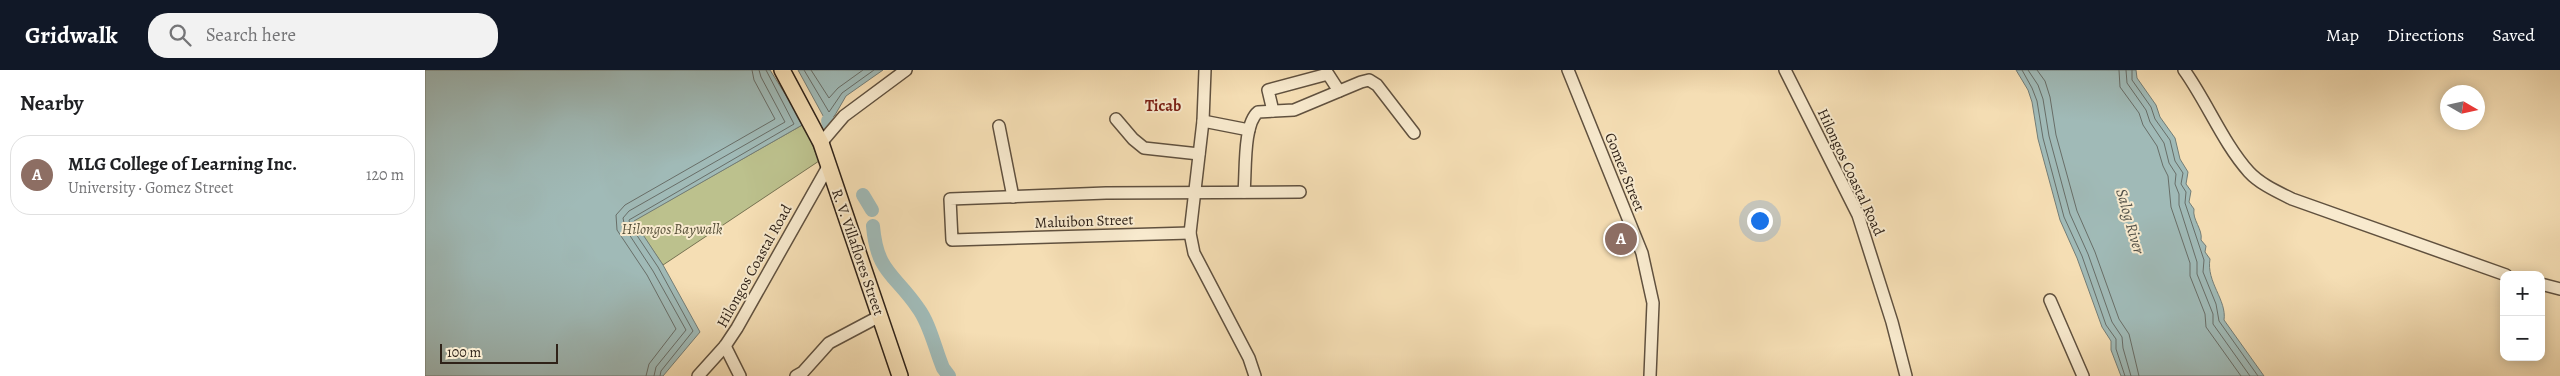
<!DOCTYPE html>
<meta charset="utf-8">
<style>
body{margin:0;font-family:Alegreya,serif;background:#f2f2f2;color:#202124}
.controls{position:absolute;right:15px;bottom:15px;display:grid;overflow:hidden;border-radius:10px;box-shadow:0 2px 12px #0003}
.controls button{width:45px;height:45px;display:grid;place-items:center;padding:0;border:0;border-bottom:1px solid #e0e0e0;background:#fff;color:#202124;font:25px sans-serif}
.compass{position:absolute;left:2015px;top:15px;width:45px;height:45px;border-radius:50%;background:#fff;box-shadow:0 2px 12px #0003;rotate:99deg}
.scale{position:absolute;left:15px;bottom:12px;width:118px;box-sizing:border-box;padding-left:5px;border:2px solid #2f2218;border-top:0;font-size:14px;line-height:18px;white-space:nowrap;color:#2f2218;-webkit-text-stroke:4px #f8eace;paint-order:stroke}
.you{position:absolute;left:1334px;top:150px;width:18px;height:18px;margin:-12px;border:4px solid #fff;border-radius:50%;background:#1a73e8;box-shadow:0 0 0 8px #1a73e833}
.badge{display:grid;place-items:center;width:32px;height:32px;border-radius:50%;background:#111827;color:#fff;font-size:16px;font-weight:700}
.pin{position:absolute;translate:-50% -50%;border:2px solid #fff;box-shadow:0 1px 5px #0006}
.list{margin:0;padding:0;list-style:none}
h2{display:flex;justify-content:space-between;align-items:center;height:65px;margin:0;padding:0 20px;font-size:21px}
h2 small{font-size:16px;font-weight:400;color:#757577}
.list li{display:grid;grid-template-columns:32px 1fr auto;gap:15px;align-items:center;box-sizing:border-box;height:80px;margin:0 10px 10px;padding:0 10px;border:1px solid #e0e0e0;border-radius:20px}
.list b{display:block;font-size:19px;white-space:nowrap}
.list p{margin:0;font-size:16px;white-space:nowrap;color:#757577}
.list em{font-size:16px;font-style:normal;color:#757577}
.icon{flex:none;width:28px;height:28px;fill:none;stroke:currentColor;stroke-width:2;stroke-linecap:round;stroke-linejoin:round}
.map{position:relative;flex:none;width:2135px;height:306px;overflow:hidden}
header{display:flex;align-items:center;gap:30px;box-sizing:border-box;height:70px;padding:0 25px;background:#111827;color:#fff}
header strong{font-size:24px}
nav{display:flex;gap:28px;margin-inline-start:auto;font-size:18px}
.search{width:350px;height:45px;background:#f2f2f2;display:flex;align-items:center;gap:12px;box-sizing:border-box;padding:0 18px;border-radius:20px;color:#757577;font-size:19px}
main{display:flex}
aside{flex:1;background:#fff}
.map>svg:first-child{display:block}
.green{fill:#bcc18d;stroke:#767252}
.water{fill:#a0bab7;stroke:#737d77}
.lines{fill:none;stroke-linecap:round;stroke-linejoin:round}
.shore{stroke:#686e68;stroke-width:1}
.river{stroke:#a0bab7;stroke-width:14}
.minor-casing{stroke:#60513f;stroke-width:14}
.major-casing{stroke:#2f2218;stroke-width:18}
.minor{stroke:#f8eace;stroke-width:11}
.major{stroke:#f5deb4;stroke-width:15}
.labels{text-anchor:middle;stroke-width:4;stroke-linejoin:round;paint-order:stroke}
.street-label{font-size:15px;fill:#2f2218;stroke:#f8eace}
.park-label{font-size:15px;font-style:italic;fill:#59523b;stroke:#f8eace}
.neighbourhood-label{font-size:16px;font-weight:bold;fill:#7a1f14;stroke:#f8eace}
.water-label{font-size:16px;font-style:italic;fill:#515048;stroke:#f8eace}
</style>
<header>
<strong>Gridwalk</strong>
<div class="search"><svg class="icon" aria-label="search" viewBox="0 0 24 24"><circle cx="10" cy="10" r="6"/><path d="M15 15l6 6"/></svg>Search here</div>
<nav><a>Map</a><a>Directions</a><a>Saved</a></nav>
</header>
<main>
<aside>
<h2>Nearby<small></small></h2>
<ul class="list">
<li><span class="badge" style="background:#8d6e63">A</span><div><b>MLG College of Learning Inc.</b><p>University · Gomez Street</p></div><em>120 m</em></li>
</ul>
</aside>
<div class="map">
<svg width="2135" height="306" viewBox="0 0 2135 306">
<rect width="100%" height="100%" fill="#f5deb4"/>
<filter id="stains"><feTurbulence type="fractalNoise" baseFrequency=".004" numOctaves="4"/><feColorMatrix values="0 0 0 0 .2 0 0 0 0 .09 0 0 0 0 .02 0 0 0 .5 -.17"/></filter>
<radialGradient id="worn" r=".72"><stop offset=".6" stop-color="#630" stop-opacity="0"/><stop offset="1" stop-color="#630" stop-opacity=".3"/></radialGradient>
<!-- green -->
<path class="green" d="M379 54 394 91 238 195 208 151Z"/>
<!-- water -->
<g class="water">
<path d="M0 0H345L379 54 209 151 238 195 275 262 238 306H0Z"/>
<path d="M373 0H458L421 26 410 45 402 53Z"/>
<path d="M1591 0H1711L1712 8 1731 35 1735 47 1750 68 1755 89 1763 102 1761 114 1766 121 1764 132 1769 139C1767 150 1778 159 1776 170L1781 176 1780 182 1785 189C1781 212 1802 230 1799 250L1839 306H1696L1686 280V271L1677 257 1652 188 1635 150 1613 69 1607 32 1603 20Z"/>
</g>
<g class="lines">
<!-- shore -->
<g class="shore">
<path d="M379 0 404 42 417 23 449 0"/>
<path d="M386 0 404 28 413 18 438 0"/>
<path d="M1597 0 1607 18 1612 31 1618 68 1639 147 1657 186 1681 255 1691 269V279L1700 306"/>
<path d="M1603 0 1613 15 1618 29 1624 66 1645 144 1663 184 1687 252 1697 267 1698 278 1706 306"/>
<path d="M1612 0 1620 11 1625 27 1631 65 1652 141 1670 182 1694 249 1704 264 1714 306"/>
<path d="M1694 0 1695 17 1714 43 1718 55 1732 76 1738 96 1743 106 1746 137 1765 193V206L1780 244 1781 257 1816 306"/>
<path d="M1701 0 1702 13 1721 40 1725 52 1739 73 1744 93 1751 104 1750 114 1754 124V135L1772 192V204L1788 244V254L1825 306"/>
<path d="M1707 0V10L1726 37 1730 49 1745 70 1750 91 1758 103 1756 114 1761 122 1760 133 1779 190 1778 202 1791 234 1794 251 1833 306"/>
<path d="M221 306 224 294 251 259 222 205 192 160 191 145 200 135 350 49 329 10 327 0"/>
<path d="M229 306 231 297 261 260 228 201 200 158 198 148 204 141 360 52 336 7 334 0"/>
<path d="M235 306 236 301 268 261 233 197 205 155 204 150 369 54 341 0"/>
</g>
<!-- river -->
<g class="river">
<path d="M403 51 404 54"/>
<path d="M438 125 447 140"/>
<path d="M448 156C452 203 470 204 493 238 505 254 510 279 518 298L524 306"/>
</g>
<!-- minor casing -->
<g class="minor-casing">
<g id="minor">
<path d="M780 0 778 51 765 163 769 183 824 288 830 306"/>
<path d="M1143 0 1217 183 1228 233 1225 306"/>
<path d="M1360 0 1433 145 1467 252 1481 306"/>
<path d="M1759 0C1782 32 1798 73 1824 102 1835 114 1853 122 1867 129L2081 205"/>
<path d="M848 41 843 20 903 4 914 21"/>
<path d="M691 49 708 69 719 78 774 84"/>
<path d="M778 51 824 60"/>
<path d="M574 56 588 127"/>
<path d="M396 73 419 46 481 0"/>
<path d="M819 122C821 102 818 54 833 42L869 40 936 12 944 10 952 15 989 63"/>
<path d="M765 163 527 170 525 129 681 123 875 122"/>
<path d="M2116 214 2135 219"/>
<path d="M1625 230 1658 306"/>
<path d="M300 276 315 306"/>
<path d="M273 306 300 276 312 258 404 95"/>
<path d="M371 306 378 302 404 273 455 246"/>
</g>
</g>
<!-- major casing -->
<g class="major-casing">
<path id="major" d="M357 0 396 73 475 306"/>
</g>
<!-- minor -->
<use href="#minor" class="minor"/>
<!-- major -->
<use href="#major" class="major"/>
</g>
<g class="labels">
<!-- street labels -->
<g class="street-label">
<text transform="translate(1200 102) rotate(68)" y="5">Gomez Street</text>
<text transform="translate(1426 102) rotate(65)" y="5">Hilongos Coastal Road</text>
<text transform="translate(659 151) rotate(-2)" y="5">Maluibon Street</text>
<text transform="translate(433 182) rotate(71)" y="5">R. V. Villaflores Street</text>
<text transform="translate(329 196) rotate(-61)" y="5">Hilongos Coastal Road</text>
</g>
<!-- park labels -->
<g class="park-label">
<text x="247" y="164">Hilongos Baywalk</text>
</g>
<!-- neighbourhood labels -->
<g class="neighbourhood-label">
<text x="738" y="41">Ticab</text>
</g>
<!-- water labels -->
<g class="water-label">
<text transform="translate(1706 151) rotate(74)" y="6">Salog River</text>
</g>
</g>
<rect width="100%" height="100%" filter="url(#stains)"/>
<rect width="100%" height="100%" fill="url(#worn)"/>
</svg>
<div class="controls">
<button>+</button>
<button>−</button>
</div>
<svg class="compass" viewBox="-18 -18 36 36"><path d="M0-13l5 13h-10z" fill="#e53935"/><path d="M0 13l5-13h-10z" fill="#757577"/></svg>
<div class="scale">100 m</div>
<div class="you"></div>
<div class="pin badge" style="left:1196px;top:169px;background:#8d6e63">A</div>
</div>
</main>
